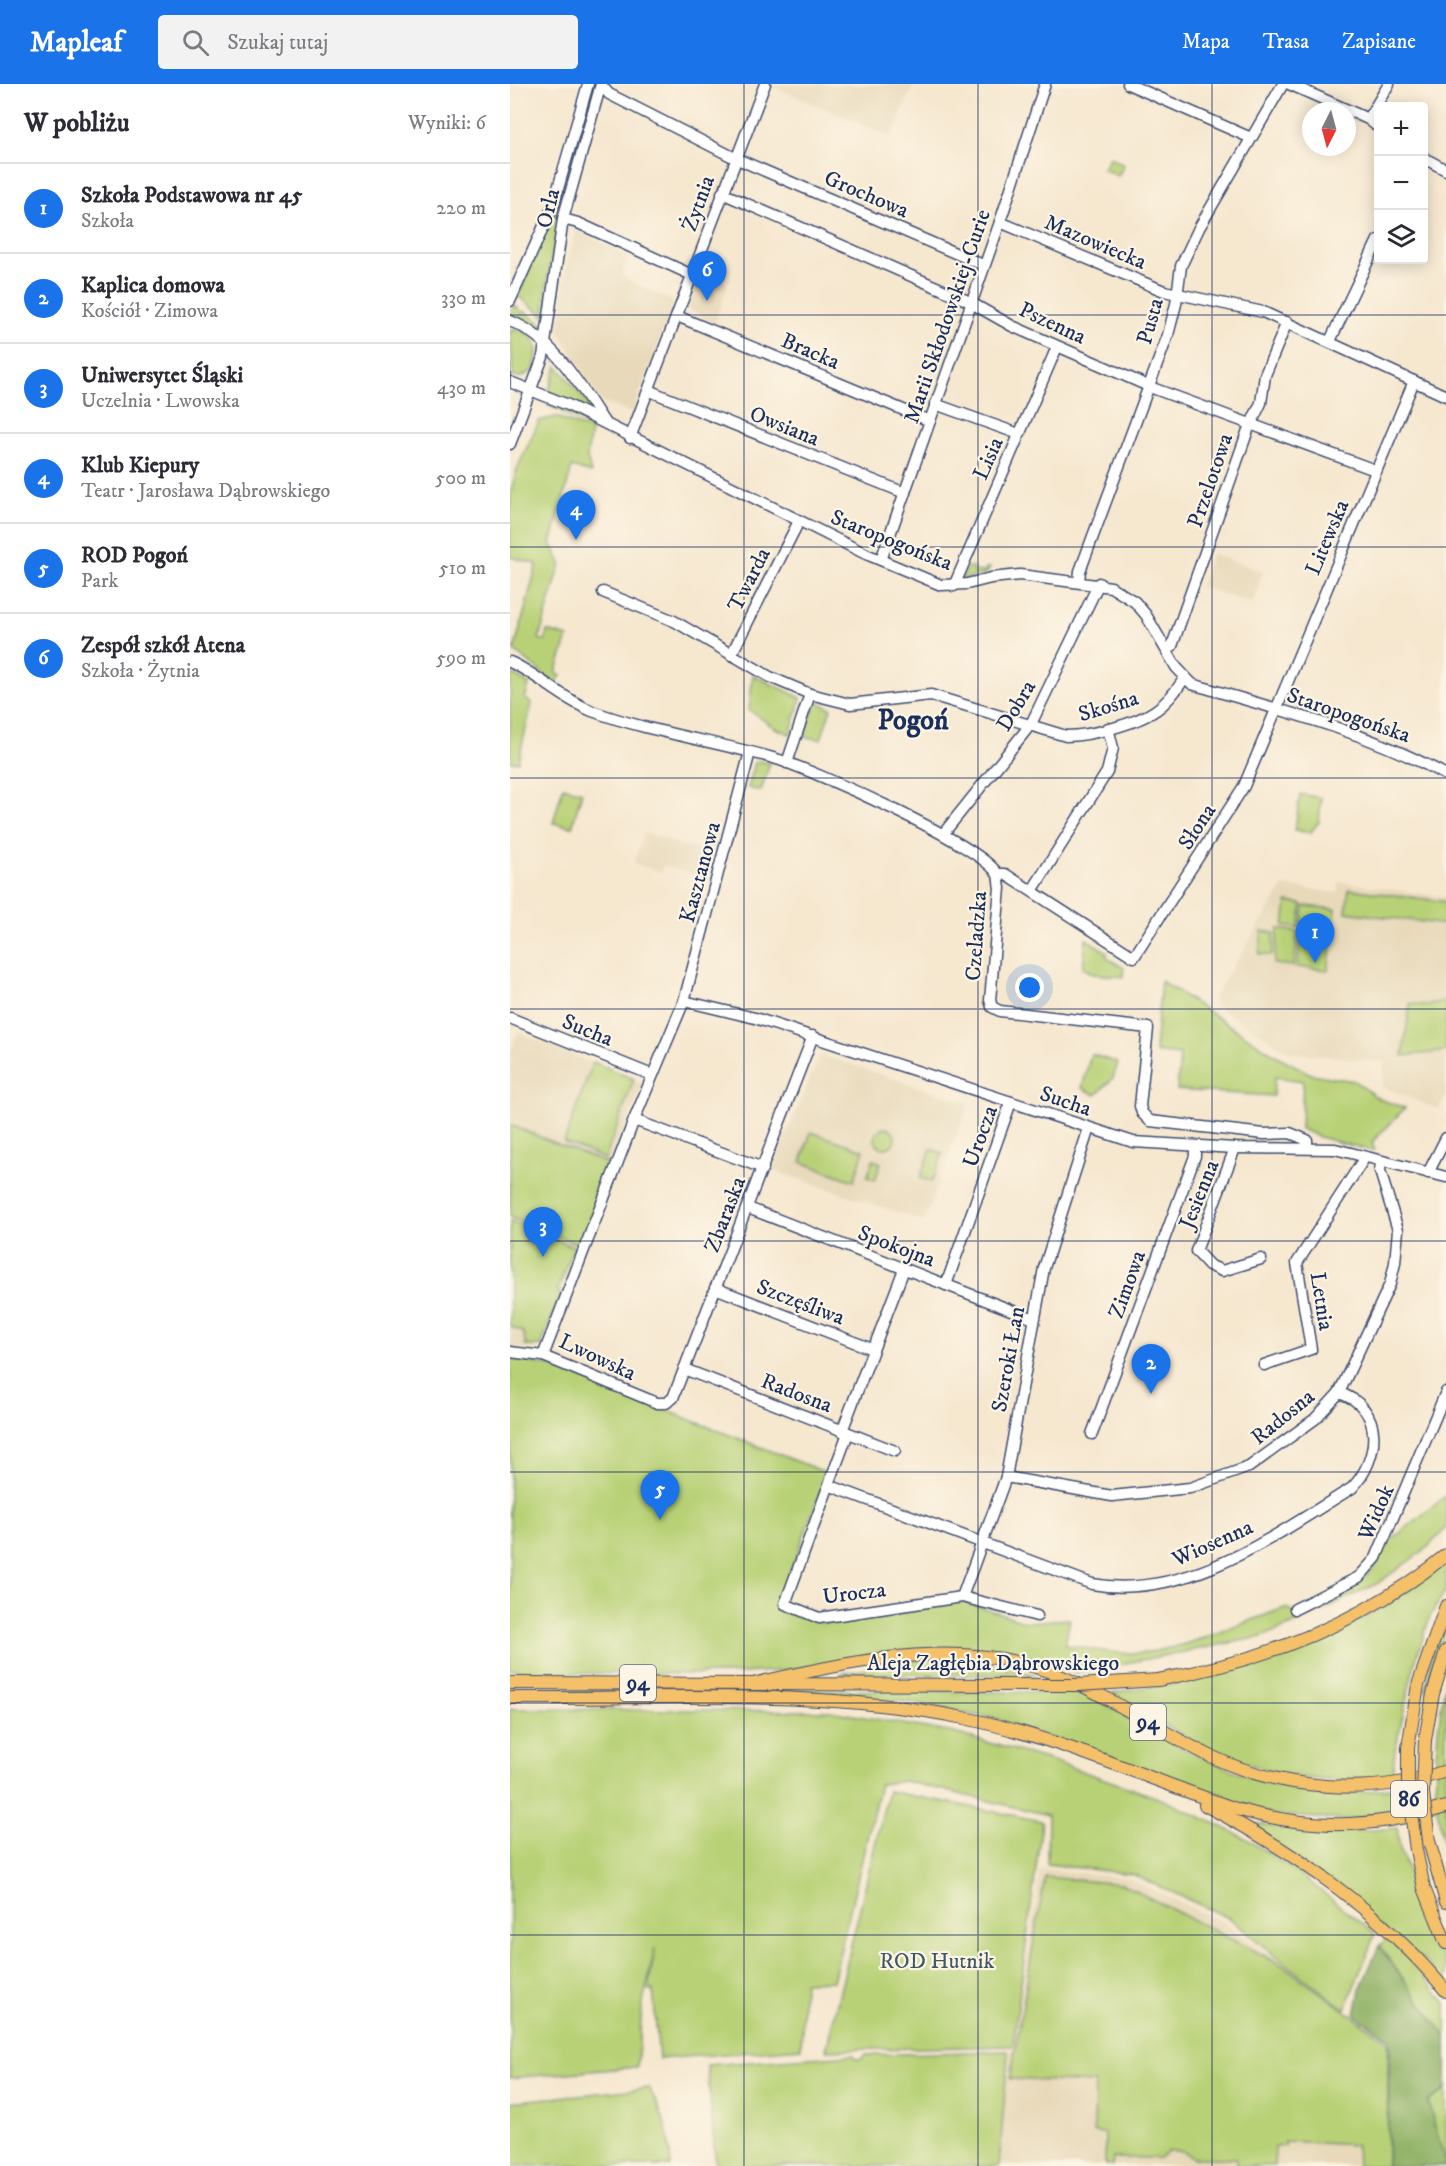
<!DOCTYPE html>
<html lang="pl">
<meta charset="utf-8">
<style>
body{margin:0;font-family:"IM FELL DW Pica",serif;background:#f2f2f3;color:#2b2b33}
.controls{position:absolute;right:18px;top:18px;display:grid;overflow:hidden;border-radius:6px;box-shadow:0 3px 15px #0003}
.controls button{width:54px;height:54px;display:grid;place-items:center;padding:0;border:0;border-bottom:2px solid #e1e1e2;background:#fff;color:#2b2b33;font:30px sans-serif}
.compass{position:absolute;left:792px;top:18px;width:54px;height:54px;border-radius:50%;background:#fff;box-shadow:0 3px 15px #0003;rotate:186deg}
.you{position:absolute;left:520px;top:904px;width:21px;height:21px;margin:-15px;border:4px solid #fff;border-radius:50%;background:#1a73e8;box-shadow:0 0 0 9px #1a73e833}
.badge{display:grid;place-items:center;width:39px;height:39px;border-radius:50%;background:#1a73e8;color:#fff;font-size:20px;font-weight:700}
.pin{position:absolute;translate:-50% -50px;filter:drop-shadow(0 2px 3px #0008)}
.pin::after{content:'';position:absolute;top:32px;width:21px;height:18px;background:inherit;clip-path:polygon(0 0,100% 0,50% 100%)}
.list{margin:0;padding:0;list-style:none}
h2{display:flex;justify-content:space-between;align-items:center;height:78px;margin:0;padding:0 24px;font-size:26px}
h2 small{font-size:20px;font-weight:400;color:#7c7c81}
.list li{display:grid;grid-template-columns:39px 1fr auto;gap:18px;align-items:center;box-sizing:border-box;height:90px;padding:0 24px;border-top:2px solid #e1e1e2}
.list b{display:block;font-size:22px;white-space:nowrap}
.list p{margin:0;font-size:20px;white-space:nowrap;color:#7c7c81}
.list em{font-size:20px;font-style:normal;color:#7c7c81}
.icon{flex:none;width:33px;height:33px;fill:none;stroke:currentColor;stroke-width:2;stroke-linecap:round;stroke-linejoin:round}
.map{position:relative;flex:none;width:936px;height:2082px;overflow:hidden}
header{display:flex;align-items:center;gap:36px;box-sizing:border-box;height:84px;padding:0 30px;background:#1a73e8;color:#fff}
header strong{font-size:28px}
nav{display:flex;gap:33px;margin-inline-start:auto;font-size:21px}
.search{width:420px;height:54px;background:#f2f2f3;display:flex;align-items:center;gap:15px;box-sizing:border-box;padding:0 21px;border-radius:6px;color:#7c7c81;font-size:22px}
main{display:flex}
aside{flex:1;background:#fff}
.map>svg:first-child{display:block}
.built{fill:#e8d9ba}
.green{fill:#b8d176;stroke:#6a806a;stroke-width:1.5}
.forest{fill:#92b367;stroke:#567162;stroke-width:1.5}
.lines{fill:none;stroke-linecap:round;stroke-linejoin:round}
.minor-casing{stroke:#3c4b6f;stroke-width:13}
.major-casing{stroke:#3c4b6f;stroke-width:14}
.minor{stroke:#fff;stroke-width:10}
.major{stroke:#f4c16b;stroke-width:12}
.tram{stroke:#1b2f5e;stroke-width:1.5}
.major-bridge-casing{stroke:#3c4b6f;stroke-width:14;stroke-linecap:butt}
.major-bridge{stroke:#f4c16b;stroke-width:12}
.grid{fill:none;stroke:#1b2f5e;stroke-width:1.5;stroke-opacity:0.55}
.labels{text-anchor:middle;stroke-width:4.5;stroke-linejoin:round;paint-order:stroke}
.shield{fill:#fcf5e5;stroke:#5e6a86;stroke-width:1.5}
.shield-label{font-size:21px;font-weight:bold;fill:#1b2f5e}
.street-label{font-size:22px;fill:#1b2f5e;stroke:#fcf5e5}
.park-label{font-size:22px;fill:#425864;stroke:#fcf5e5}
.district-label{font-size:28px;font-weight:bold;fill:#1b2f5e;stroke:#fcf5e5}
</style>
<header>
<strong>Mapleaf</strong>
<div class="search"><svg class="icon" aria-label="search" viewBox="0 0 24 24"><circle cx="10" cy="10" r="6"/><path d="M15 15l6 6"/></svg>Szukaj tutaj</div>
<nav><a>Mapa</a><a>Trasa</a><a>Zapisane</a></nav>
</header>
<main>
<aside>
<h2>W pobliżu<small>Wyniki: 6</small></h2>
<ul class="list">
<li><span class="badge">1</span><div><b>Szkoła Podstawowa nr 45</b><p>Szkoła</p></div><em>220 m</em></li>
<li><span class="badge">2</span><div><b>Kaplica domowa</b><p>Kościół · Zimowa</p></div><em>330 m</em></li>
<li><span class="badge">3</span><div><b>Uniwersytet Śląski</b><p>Uczelnia · Lwowska</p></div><em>430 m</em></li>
<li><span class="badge">4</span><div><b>Klub Kiepury</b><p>Teatr · Jarosława Dąbrowskiego</p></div><em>500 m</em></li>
<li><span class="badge">5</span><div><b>ROD Pogoń</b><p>Park</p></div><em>510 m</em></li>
<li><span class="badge">6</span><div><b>Zespół szkół Atena</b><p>Szkoła · Żytnia</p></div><em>590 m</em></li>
</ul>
</aside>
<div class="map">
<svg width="936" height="2082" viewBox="0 0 936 2082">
<rect width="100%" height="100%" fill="#fcf5e5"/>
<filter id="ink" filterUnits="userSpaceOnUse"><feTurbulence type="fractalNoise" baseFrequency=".0167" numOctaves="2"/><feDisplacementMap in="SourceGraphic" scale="12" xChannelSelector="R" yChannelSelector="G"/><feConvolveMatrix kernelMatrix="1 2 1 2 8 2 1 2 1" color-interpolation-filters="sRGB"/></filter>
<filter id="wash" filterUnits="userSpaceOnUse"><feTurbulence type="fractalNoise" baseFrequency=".008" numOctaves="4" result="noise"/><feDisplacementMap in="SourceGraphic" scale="24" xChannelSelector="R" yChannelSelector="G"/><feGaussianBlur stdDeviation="1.35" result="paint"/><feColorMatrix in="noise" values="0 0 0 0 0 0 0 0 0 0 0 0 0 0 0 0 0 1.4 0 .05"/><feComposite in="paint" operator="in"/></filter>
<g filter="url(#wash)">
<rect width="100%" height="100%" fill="#f6e7cf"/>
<!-- built -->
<g class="built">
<path d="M266 0H404L381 53 265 3Z"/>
<path d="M67 147 119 173 112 193 164 218 122 329 91 318 49 247 56 182Z"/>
<path d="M191 189 218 200 205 239 178 225Z"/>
<path d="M702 470 753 488 742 520 690 502Z"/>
<path d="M136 749 203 771 196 794 153 782 151 788 124 779 133 750Z"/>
<path d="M829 798 936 813V1012L928 1025 873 1003 874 978 779 968 707 922 703 914 774 802 828 809Z"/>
<path d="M8 948 132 1000 31 1264H0V969Z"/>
<path d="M310 971 459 1019 414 1137 262 1086Z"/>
<path d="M530 1785 618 1794 716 1840 879 1958 876 2082H489L498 1967 506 1964Z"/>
</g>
<!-- green -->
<g class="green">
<path d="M600 73 614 81 608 92 593 85Z"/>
<path d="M50 116 53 117 38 190 34 232 8 212Z"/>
<path d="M4 220 12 229 14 227 33 241 32 245 0 231Z"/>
<path d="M6 246C29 249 30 268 23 286L12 293H3L0 247Z"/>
<path d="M47 282 86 329 38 308Z"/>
<path d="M38 319 57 325 83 343 38 321Z"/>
<path d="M46 333 81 346 77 373 81 389 62 383 41 459 51 479 29 555 35 557 37 547 58 553 46 589 51 592 45 599 4 567 27 480 0 473V411L7 385 29 337Z"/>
<path d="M458 483H463V487L475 488 476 484H480L476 490 451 495Z"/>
<path d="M0 589 19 600 15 615 22 619 8 678 0 677Z"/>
<path d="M243 591 291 614 280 650 265 644 239 626Z"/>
<path d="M306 618 321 624 311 655 294 653Z"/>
<path d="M248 677 260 679 251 707 238 704 245 679Z"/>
<path d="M53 703 72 708 62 743 43 739Z"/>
<path d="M790 710 811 714 809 738 800 749 785 746Z"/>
<path d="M839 805 936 818V841L836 828Z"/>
<path d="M777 818 792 820 789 844 774 842Z"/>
<path d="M794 822 826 825 818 886 787 883Z"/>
<path d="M768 845 788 848 784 882 764 880Z"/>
<path d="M752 847 764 849 762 871 749 870Z"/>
<path d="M576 855 597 868V874L614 884 613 893 584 890 573 884Z"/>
<path d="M651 897 765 971 801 990 844 997 869 1015 895 1024 862 1058 864 1065 862 1067 809 1053 791 1045 793 997 765 993 763 1012 667 1006 670 971 645 968Z"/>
<path d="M936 917V967L893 972 900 919 915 921Z"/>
<path d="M581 970 608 979 603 994 586 1011 572 1004Z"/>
<path d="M83 978 124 995 95 1075 54 1058Z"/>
<path d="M0 1041 101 1081 70 1161 0 1133Z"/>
<circle cx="375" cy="1054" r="10"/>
<path d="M301 1048 354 1066 344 1097 291 1078Z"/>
<path d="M421 1065 433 1069 422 1098 410 1094Z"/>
<path d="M363 1076 371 1079 365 1096 357 1093Z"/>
<path d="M0 1137 69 1165 67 1169 62 1168 47 1207 51 1209 31 1262H16L13 1248 0 1242Z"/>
<path d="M0 1274 45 1283 317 1389 268 1522 313 1539 396 1528 452 1517 517 1538 560 1535 555 1561C581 1565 611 1572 638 1568 684 1562 730 1539 775 1524L788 1529 847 1501 866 1481 876 1460 936 1412V1444L917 1464 868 1499 782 1541 751 1553 564 1589 506 1571 440 1565 281 1586 216 1590 33 1589 0 1586Z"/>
<path d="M936 1478V1506L920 1532 904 1582 885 1666 882 1694C771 1709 692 1666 601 1609 731 1591 831 1563 936 1478Z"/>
<path d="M936 1535V1546L915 1608 922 1570Z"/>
<path d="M419 1574 456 1575 527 1591 329 1590Z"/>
<path d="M936 1597V1767C920 1714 925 1651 936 1597Z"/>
<path d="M0 1603 578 1609C667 1665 774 1728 883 1703L886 1730 837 1736 765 1731 709 1714 486 1635 399 1618 317 1611 0 1608Z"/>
<path d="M0 1625 320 1627 444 1649 543 1677 651 1715 708 1741 737 1755 791 1791 865 1850 835 1925 774 1879 719 1834 622 1790 537 1780 538 1731 395 1697 370 1700 323 1897 294 1898 291 1964 149 1975 143 1906 138 1907 145 1864 132 1923 127 1983 0 1994Z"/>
<path d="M378 1707 532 1737 503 1962 316 1966Z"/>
<path d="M740 1739 816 1750 887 1744 890 1765 936 1881V1904L916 1878Z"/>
<path d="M535 1793 612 1800 772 1881 878 1958 877 2082H847L846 2061 775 2057V2062L765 2063 764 2082H727V2074H683L672 2067H658L649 2074H603L602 2082H595V2049L584 2048 585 1999 500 1995Z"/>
<path d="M878 1854 898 1874 936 1919V1953L869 1862Z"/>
<path d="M498 1967 489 2082H206L197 1981 344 1971 346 1975H352L354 1971Z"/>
<path d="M139 2004C155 2033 159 2049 161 2082H0V2018Z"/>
<path d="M936 2006V2082L918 2017Z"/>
</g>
<!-- forest -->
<path class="forest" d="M869 1862 936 1953V2006L918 2017 936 2082H877L880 1956 845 1931 850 1905Z"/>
</g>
<g filter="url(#ink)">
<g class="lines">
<!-- minor casing -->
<g class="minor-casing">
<g id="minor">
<path d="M618 0 741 54"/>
<path d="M779 0 858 35 868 43"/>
<path d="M91 1 99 10 225 74 473 181"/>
<path d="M858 35 879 0"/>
<path d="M914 74 936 86"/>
<path d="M212 109 456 216 502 242 645 305 865 386"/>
<path d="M53 135 68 139 182 191"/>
<path d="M490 138 654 207 753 228 936 312"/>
<path d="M0 217 43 122 78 0"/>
<path d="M167 232 420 337"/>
<path d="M0 237C42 253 70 301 94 338"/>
<path d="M820 257 868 156"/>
<path d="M0 298 58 321 356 470 431 501 457 500 481 494 510 491 601 503 625 518 636 531 666 583 682 600C769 626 856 647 936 691"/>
<path d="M140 307 395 409"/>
<path d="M425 320 509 350"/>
<path d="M120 354 255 0"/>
<path d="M0 360 33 273 53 135 91 0"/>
<path d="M371 476 490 138 535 0"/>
<path d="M569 497 570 487 658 251 666 220 671 182 689 144 773 0"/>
<path d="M444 502 547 263"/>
<path d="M93 508 164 537 260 593 300 610 340 620 421 611 556 652C580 652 626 640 646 626 658 618 666 607 674 595"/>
<path d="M657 567 662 562 738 346 751 319 755 291 777 238"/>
<path d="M221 571 289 437"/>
<path d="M0 578C29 591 52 615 82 627 140 648 203 657 263 674 299 684 475 762 488 791 489 794 489 800 490 804L480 916 482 923 490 927 638 944 630 1022 632 1029 640 1037 754 1050 780 1049 797 1056V1063"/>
<path d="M277 679 300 610"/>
<path d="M433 750 521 640 589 499"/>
<path d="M488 790H495L624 873 734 702 904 297"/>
<path d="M522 807 597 688 603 664 598 644"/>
<path d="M174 917 245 934 623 1058 725 1064 825 1065 936 1093"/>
<path d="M0 934 142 991"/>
<path d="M124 1036 253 1084"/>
<path d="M725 1064 686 1167 699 1181 712 1187 751 1175"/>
<path d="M918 1089 936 1054"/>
<path d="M238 1124 524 1235"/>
<path d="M436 1201 501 1018"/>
<path d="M205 1204 362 1265"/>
<path d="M0 1268 33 1272 147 1319H156L163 1314 303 952"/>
<path d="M33 1272 124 1036 174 917 240 668"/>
<path d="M754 1281 801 1265 787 1179 855 1073"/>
<path d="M174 1285 385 1367"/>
<path d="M332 1347 394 1185"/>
<path d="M338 1349 275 1520 309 1534 452 1513 527 1532"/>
<path d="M582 1350 685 1072V1063"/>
<path d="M496 1393 602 1412 680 1404 739 1383 805 1335 829 1309 880 1200 885 1179 888 1146 870 1087 871 1078"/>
<path d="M321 1402 582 1500C677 1517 765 1451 842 1404 870 1375 875 1323 829 1309"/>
<path d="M452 1513 496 1393 534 1184 579 1044"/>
<path d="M785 1525 849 1493 866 1474 936 1308"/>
</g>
</g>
<!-- major casing -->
<g class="major-casing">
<g id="major">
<path d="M648 1596C752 1577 853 1539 936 1471"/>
<path d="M0 1599 489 1601"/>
<path d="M243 1600C327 1580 421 1559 507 1578 577 1594 634 1640 698 1671 770 1706 860 1713 936 1687"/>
<path d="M0 1614C149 1615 309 1604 454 1634 547 1653 636 1694 726 1725 801 1746 861 1745 936 1723"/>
<path d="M915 1656 923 1610 936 1567"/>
<path d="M898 1664 908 1601 936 1522"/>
<path d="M695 1721C786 1769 870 1827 936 1907"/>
<path d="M919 1757 936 1818"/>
<path d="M906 1766 914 1804 936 1859"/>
</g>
</g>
<!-- minor -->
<use href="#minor" class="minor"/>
<!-- major -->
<use href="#major" class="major"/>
<!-- tram -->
<path class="tram" d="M0 281V303"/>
<!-- major-bridge casing -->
<g class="major-bridge-casing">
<g id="major-bridge">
<path d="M489 1601H568L648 1596"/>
<path d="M915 1656 913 1709 919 1757"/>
<path d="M898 1664V1705L906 1766"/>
</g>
</g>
<!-- major-bridge -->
<use href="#major-bridge" class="major-bridge"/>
</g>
</g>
<!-- grid -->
<path class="grid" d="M234 0V2082M468 0V2082M702 0V2082M0 231H936M0 463H936M0 694H936M0 925H936M0 1157H936M0 1388H936M0 1619H936M0 1851H936"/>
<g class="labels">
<!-- shield labels -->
<g class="shield">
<rect x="110" y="1581" width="36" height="36" rx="4.5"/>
<rect x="620" y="1620" width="36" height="36" rx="4.5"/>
<rect x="881" y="1697" width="36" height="36" rx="4.5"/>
</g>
<g class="shield-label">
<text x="128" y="1606">94</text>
<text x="638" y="1645">94</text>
<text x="899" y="1722">86</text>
</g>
<!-- street labels -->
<g class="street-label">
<text transform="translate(357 109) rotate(23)" y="8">Grochowa</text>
<text transform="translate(187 119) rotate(-70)" y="8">Żytnia</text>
<text transform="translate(37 124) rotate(-76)" y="8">Orla</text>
<text transform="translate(586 157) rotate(23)" y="8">Mazowiecka</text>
<text transform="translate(436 232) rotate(-71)" y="8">Marii Skłodowskiej-Curie</text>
<text transform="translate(639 237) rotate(-74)" y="8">Pusta</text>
<text transform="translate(543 238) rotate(25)" y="8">Pszenna</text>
<text transform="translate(301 266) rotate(23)" y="8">Bracka</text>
<text transform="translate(275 341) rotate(22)" y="8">Owsiana</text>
<text transform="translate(477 374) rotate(-66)" y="8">Lisia</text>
<text transform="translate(699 396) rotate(-71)" y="8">Przelotowa</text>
<text transform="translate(816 453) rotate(-67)" y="8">Litewska</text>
<text transform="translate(382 455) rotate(22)" y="8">Staropogońska</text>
<text transform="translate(238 495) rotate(-63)" y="8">Twarda</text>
<text transform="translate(505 621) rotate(-59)" y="8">Dobra</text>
<text transform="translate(598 621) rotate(-17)" y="8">Skośna</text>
<text transform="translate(839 630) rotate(19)" y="8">Staropogońska</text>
<text transform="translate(686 742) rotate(-57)" y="8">Słona</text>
<text transform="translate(189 788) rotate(-75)" y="8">Kasztanowa</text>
<text transform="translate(465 852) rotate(-86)" y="8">Czeladzka</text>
<text transform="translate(78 945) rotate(22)" y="8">Sucha</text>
<text transform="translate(556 1016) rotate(19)" y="8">Sucha</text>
<text transform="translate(469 1052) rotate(-70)" y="8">Urocza</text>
<text transform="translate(688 1110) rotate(-68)" y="8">Jesienna</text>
<text transform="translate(214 1130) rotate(-69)" y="8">Zbaraska</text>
<text transform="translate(387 1161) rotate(21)" y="8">Spokojna</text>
<text transform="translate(616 1200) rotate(-70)" y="8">Zimowa</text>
<text transform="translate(291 1217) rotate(21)" y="8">Szczęśliwa</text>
<text transform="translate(813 1217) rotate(81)" y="8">Letnia</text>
<text transform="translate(88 1272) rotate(25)" y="8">Lwowska</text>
<text transform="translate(497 1275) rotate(-80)" y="8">Szeroki Łan</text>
<text transform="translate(287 1308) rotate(21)" y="8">Radosna</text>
<text transform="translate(772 1332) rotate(-39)" y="8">Radosna</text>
<text transform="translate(865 1428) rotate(-66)" y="8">Widok</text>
<text transform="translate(702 1458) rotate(-24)" y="8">Wiosenna</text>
<text transform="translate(344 1508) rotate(-7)" y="8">Urocza</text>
<text x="483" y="1586">Aleja Zagłębia Dąbrowskiego</text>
</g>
<!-- park labels -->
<g class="park-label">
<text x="427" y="1884">ROD Hutnik</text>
</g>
<!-- district labels -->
<g class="district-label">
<text x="403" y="645">Pogoń</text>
</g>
</g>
</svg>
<div class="controls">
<button>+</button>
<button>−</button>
<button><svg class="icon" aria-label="layers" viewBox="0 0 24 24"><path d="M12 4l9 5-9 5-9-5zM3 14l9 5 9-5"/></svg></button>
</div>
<svg class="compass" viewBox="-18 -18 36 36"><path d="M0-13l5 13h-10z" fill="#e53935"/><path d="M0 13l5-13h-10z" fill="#7c7c81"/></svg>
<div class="you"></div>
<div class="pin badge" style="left:805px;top:879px">1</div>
<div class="pin badge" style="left:641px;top:1310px">2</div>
<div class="pin badge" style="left:33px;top:1173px">3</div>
<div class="pin badge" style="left:66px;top:456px">4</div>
<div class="pin badge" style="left:150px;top:1436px">5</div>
<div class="pin badge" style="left:197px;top:217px">6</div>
</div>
</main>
